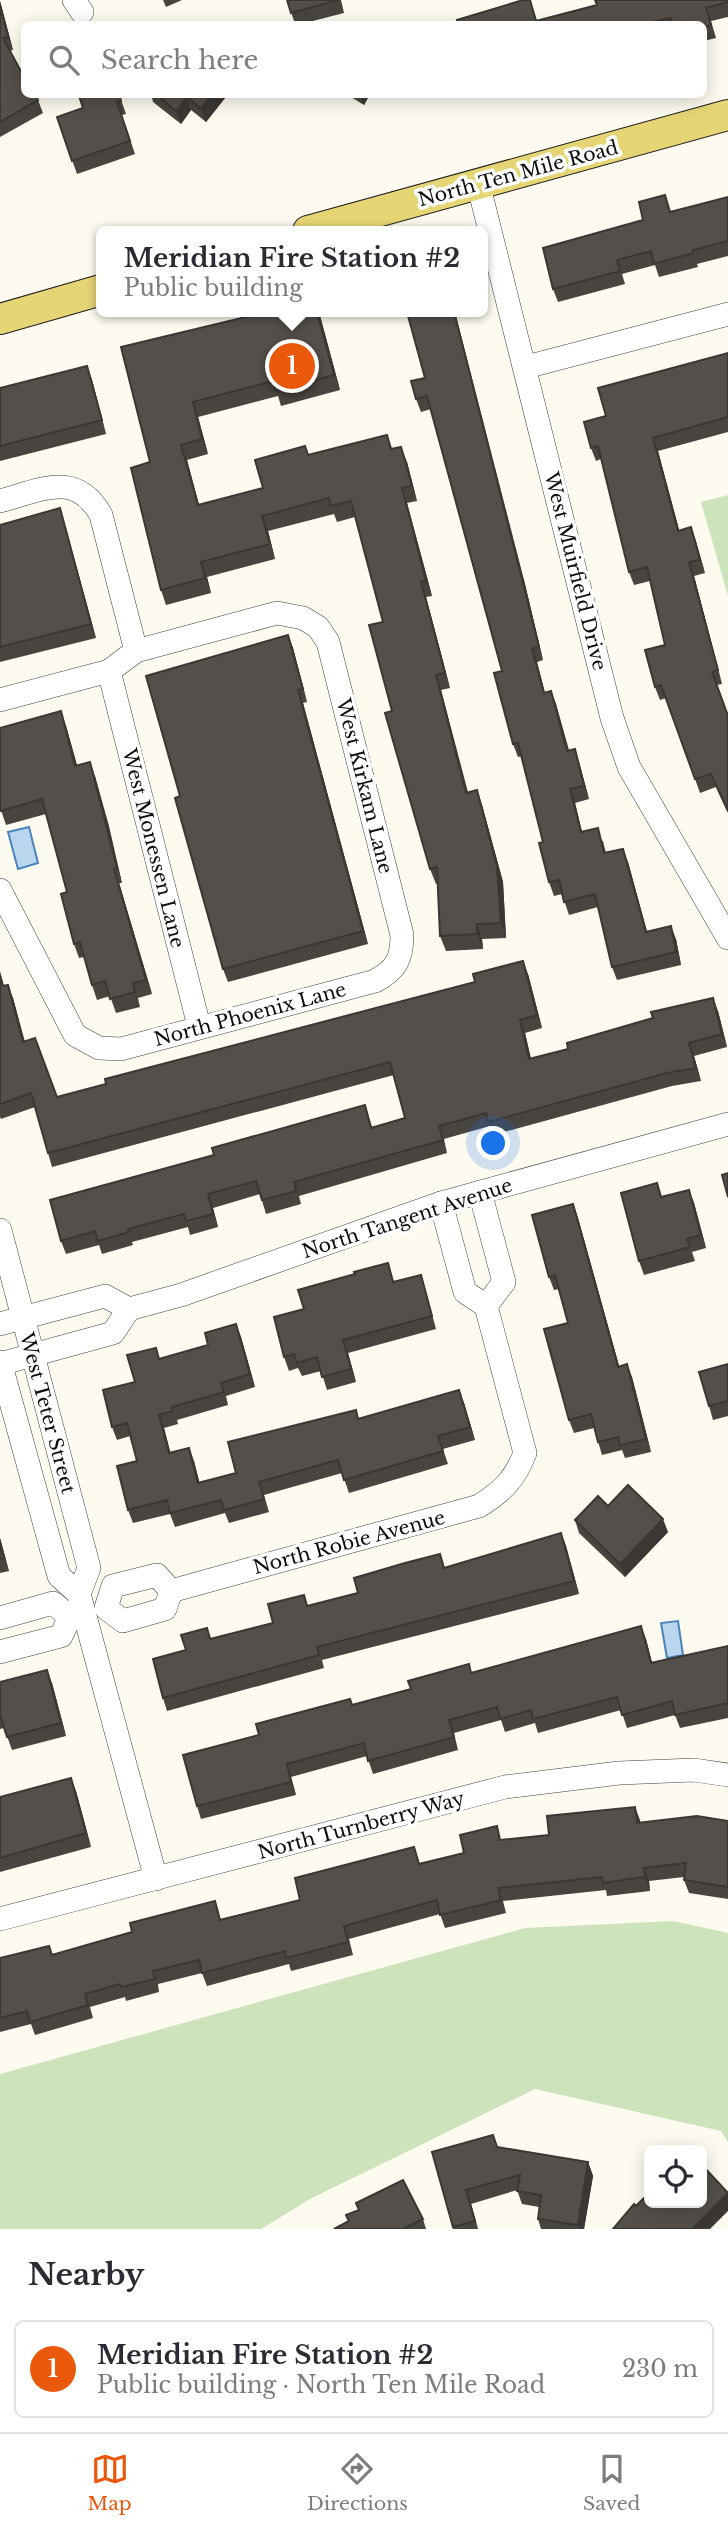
<!DOCTYPE html>
<meta charset="utf-8">
<style>
body{margin:0;font-family:"Libre Baskerville",serif;background:#f7f7f7;color:#2b2b33}
.controls{position:absolute;right:21px;bottom:21px;display:grid;overflow:hidden;border-radius:10px;box-shadow:0 4px 18px #0003}
.controls button{width:63px;height:63px;display:grid;place-items:center;padding:0;border:0;border-bottom:2px solid #e1e1e2;background:#fff;color:#2b2b33;font:35px sans-serif}
.you{position:absolute;left:494px;top:1144px;width:24px;height:24px;margin:-18px;border:5px solid #fff;border-radius:50%;background:#1a73e8;box-shadow:0 0 0 10px #1a73e833}
.badge{display:grid;place-items:center;width:46px;height:46px;border-radius:50%;background:#ea580c;color:#fff;font-size:23px;font-weight:700}
.pin{position:absolute;translate:-50% -50%;border:4px solid #fff;box-shadow:0 2px 7px #0006}
.popup{position:absolute;left:96px;top:226px;width:392px;height:91px;box-sizing:border-box;display:grid;place-content:center;border-radius:10px;background:#fff;filter:drop-shadow(0 2px 5px #0005);font-size:23px;white-space:nowrap;color:#7c7c81}
.popup b{font-size:26px;color:#2b2b33}
.popup::after{content:'';position:absolute;left:50%;top:100%;margin-left:-14px;border:14px solid transparent;border-top-color:#fff}
.list{margin:0;padding:0;list-style:none}
h2{display:flex;justify-content:space-between;align-items:center;height:91px;margin:0;padding:0 28px;font-size:30px}
h2 small{font-size:23px;font-weight:400;color:#7c7c81}
.list li{display:grid;grid-template-columns:46px 1fr auto;gap:21px;align-items:center;box-sizing:border-box;height:98px;margin:0 14px 14px;padding:0 14px;border:2px solid #e1e1e2;border-radius:10px}
.list b{display:block;font-size:26px;white-space:nowrap}
.list p{margin:0;font-size:23px;white-space:nowrap;color:#7c7c81}
.list em{font-size:23px;font-style:normal;color:#7c7c81}
.icon{flex:none;width:38px;height:38px;fill:none;stroke:currentColor;stroke-width:2;stroke-linecap:round;stroke-linejoin:round}
.map{position:relative;flex:none;width:728px;height:2229px;overflow:hidden}
.search{position:absolute;background:#fff;box-shadow:0 4px 18px #0003;left:21px;right:21px;top:21px;height:77px;display:flex;align-items:center;gap:18px;box-sizing:border-box;padding:0 24px;border-radius:10px;color:#7c7c81;font-size:26px}
.sheet{height:203px;background:#fff}
nav{display:flex;justify-content:space-around;align-items:center;box-sizing:border-box;height:98px;border-top:2px solid #e1e1e2;background:#fff;font-size:19px;color:#7c7c81}
nav a{display:grid;justify-items:center;gap:4px}
nav .on{color:#ea580c}
.map>svg:first-child{display:block}
.green{fill:#cde3bc}
.water{fill:#bad6ee;stroke:#4a84bb;stroke-width:2}
.lines{fill:none;stroke-linecap:round;stroke-linejoin:round}
.minor-casing{stroke:#404040;stroke-width:24}
.major-casing{stroke:#1e1e1e;stroke-width:32}
.minor{stroke:#fff;stroke-width:23}
.major{stroke:#e6d575;stroke-width:30}
.wall{fill:#484440}
.shaded-wall{fill:#3b3734}
.building{fill:#544f4a;stroke:#3b3734;stroke-width:2}
.labels{text-anchor:middle;stroke-width:7;stroke-linejoin:round;paint-order:stroke}
.street-label{font-size:19px;fill:#0d0d0d;stroke:#fff}
</style>
<div class="map">
<svg width="728" height="2229" viewBox="0 0 728 2229">
<rect width="100%" height="100%" fill="#fdfbef"/>
<!-- green -->
<g class="green">
<path d="M728 495V596L701 502Z"/>
<path d="M673 1921 728 1933V2142L721 2131 535 2089 312 2198 261 2229H0V2074L525 1928Z"/>
</g>
<!-- water -->
<g class="water">
<path d="M29 827 38 863 18 869 8 832Z"/>
<path d="M678 1621 683 1655 667 1658 661 1623Z"/>
</g>
<g class="lines">
<!-- minor casing -->
<g class="minor-casing">
<g id="minor">
<path d="M74 0 82 12"/>
<path d="M478 183 612 718 629 767 728 938"/>
<path d="M526 367 728 314"/>
<path d="M0 501C41 490 76 470 101 515L136 651"/>
<path d="M109 671 199 1026"/>
<path d="M0 700 109 671 136 651 277 613 303 618 318 627 328 642 402 935C402 959 396 970 375 981L121 1049 99 1048 75 1035 0 890"/>
<path d="M441 1203 465 1292 486 1306 504 1282 480 1192"/>
<path d="M0 1230 89 1568 79 1594 59 1576 0 1362"/>
<path d="M0 1324 105 1296 129 1309 181 1295 441 1203 728 1124"/>
<path d="M0 1364 113 1333 129 1309"/>
<path d="M157 1575 171 1591 165 1609 123 1621 106 1608 113 1586Z"/>
<path d="M171 1591 479 1506C503 1491 515 1479 525 1453L486 1306"/>
<path d="M79 1594 156 1879"/>
<path d="M0 1618 53 1603 70 1617 61 1636 0 1652"/>
<path d="M0 1919 505 1787 619 1773 694 1770 728 1775"/>
</g>
</g>
<!-- major casing -->
<g class="major-casing">
<g id="major">
<path d="M308 231 728 115"/>
<path d="M0 319 101 290"/>
</g>
</g>
<!-- minor -->
<use href="#minor" class="minor"/>
<!-- major -->
<use href="#major" class="major"/>
</g>
<!-- wall -->
<g class="wall">
<path d="M163 0H182L166 7Z"/>
<path d="M287 0H341L344 13 301 24H295Z"/>
<path d="M530 0 537 21 728 0V17L711 21 716 38 704 41V24H458Z"/>
<path d="M0 1 13 50 10 51 38 100 43 113 0 137Z"/>
<path d="M119 94 126 114 122 115 135 154 77 174 57 117Z"/>
<path d="M151 94H223L225 98 206 122 191 110 181 124 153 102Z"/>
<path d="M346 94H370L364 105Z"/>
<path d="M728 197V256L697 264 698 267 659 277 655 265 622 274 625 284 558 302 553 289 671 212Z"/>
<path d="M319 312 340 390 281 406 278 396 198 417 208 454 187 460 199 505 263 488 305 446 308 455 387 435 392 449 407 462 417 501 407 503 432 596 426 597 450 688 441 690 468 792 482 805 503 882 506 938 482 939 483 949 446 951 440 936 438 883 436 884 430 869 392 711 383 622 355 517 337 522 334 514 268 531 275 559 207 577 211 593 166 605 161 590 150 462 121 347Z"/>
<path d="M728 353V432L658 451 679 531 691 527 705 573 694 576 722 684 717 685 728 716V813L716 787 700 793 666 698 660 700 655 687 665 645 650 581 634 585 629 572 601 459 596 461 591 448 606 416Z"/>
<path d="M87 366 92 380 106 434 0 461V388Z"/>
<path d="M425 378 524 580 543 660 537 662 545 693 551 691 556 704 569 750 575 749 579 762 589 799 575 803 582 832 603 841 606 853 628 862 647 931 676 939 681 965 617 980 612 967 598 907 569 915 562 894 554 896 549 882 543 842 522 756 518 757 513 744 502 671 431 409 421 412 416 399Z"/>
<path d="M64 522 96 638 0 662V525Z"/>
<path d="M288 635 293 648 307 702 303 703 368 944 228 982 223 969 180 796Z"/>
<path d="M66 726 77 765 95 776 122 883H119L152 994 138 998 140 1007 116 1013 110 996 97 1000 92 985 84 957 79 958 74 944 67 892 46 814 6 825 0 807Z"/>
<path d="M0 971 4 986 13 998 25 1042 57 1097 528 974 542 1028 525 1033 531 1059 718 1011 727 1047 694 1056 701 1081 672 1086 493 1135 490 1126 444 1139 447 1153 299 1196 301 1204 266 1214 260 1194 213 1208 218 1227 190 1235 188 1227 132 1242 133 1245 102 1254 99 1245 66 1254 61 1241 214 1155 365 1105 372 1127 405 1118 394 1075 52 1167 48 1153 35 1107 1 1119 0 1117Z"/>
<path d="M689 1190 694 1203 706 1248 692 1252 695 1261 644 1275 639 1261Z"/>
<path d="M573 1204 578 1218 619 1366 632 1377 651 1452 625 1458 622 1450 602 1455 594 1428 574 1433 569 1420 568 1323 559 1289 554 1290 549 1277Z"/>
<path d="M388 1263 394 1282 425 1288 436 1329 348 1353 356 1382 327 1390 321 1371 302 1376 298 1368 289 1371 284 1357 304 1309 355 1274Z"/>
<path d="M241 1337 255 1387 226 1396 228 1405 177 1420 178 1424 164 1428 170 1452 194 1461 199 1482 236 1473 359 1418 464 1403 475 1440 443 1449 448 1464 349 1493 342 1473 264 1495 269 1512 229 1523 225 1513 175 1527 170 1514 133 1523 128 1510 137 1461 130 1436 117 1440 112 1427 160 1359Z"/>
<path d="M728 1364V1416L713 1420 709 1406Z"/>
<path d="M608 1506 668 1532 625 1577 579 1533 575 1520Z"/>
<path d="M561 1533 566 1546 579 1594 322 1660 324 1668 167 1711 163 1698 207 1628 211 1639 273 1623 308 1606 445 1568Z"/>
<path d="M0 1538 9 1571 0 1573Z"/>
<path d="M646 1639 652 1662 728 1646V1718L680 1728 675 1715 627 1728 621 1710 538 1733 535 1723 505 1732 501 1720 454 1733 458 1750 373 1774 367 1756 291 1777 296 1795 201 1819 197 1806 259 1735 352 1705 472 1672Z"/>
<path d="M0 1682 52 1683 66 1736 12 1750 4 1728 0 1729Z"/>
<path d="M76 1791 91 1847 0 1872V1797Z"/>
<path d="M640 1820V1823L728 1821V1899L689 1893 684 1880V1877L649 1881 650 1891 607 1896 606 1890 503 1901 506 1913 445 1928 440 1914 349 1939 353 1955 291 1971 289 1964 207 1986 202 1973 158 1984 159 1992 126 2001 125 1997 90 2007 93 2018 35 2035 31 2024 0 2032V1958L52 1954 221 1919 300 1900 420 1863 464 1853 502 1840 549 1835Z"/>
<path d="M493 2135 498 2147 588 2162 593 2176 584 2229H541L538 2219 539 2207 522 2204 517 2190 471 2204 478 2229H453L432 2152Z"/>
<path d="M346 2215 423 2219 426 2229H334L349 2222Z"/>
</g>
<!-- shaded-wall -->
<g class="shaded-wall">
<path d="M0 1 13 50 8 37 0 5Z"/>
<path d="M212 94H223L225 98 206 122 201 109Z"/>
<path d="M360 94H370L364 105Z"/>
<path d="M187 97 191 110 181 124 176 111Z"/>
<path d="M317 312H319L340 390 334 375Z"/>
<path d="M454 312H455L524 580 543 660 539 647Z"/>
<path d="M87 366 92 380 106 434 102 420Z"/>
<path d="M193 402 198 417 208 454 202 439Z"/>
<path d="M653 438 658 451 683 544 678 531Z"/>
<path d="M181 445 187 460 203 520 198 505Z"/>
<path d="M401 447 407 462 417 501 412 486Z"/>
<path d="M402 488 407 503 432 596 426 581Z"/>
<path d="M60 508 64 522 96 638 91 624Z"/>
<path d="M262 516 268 531 275 559 270 544Z"/>
<path d="M691 527 696 541 705 573 700 560Z"/>
<path d="M201 562 207 577 211 593 205 578Z"/>
<path d="M689 562 694 576 722 684 718 670Z"/>
<path d="M421 582 426 597 450 688 445 673Z"/>
<path d="M288 635 293 648 307 702 303 689Z"/>
<path d="M532 649 537 662 548 706 544 693Z"/>
<path d="M436 675 441 690 471 808 466 793Z"/>
<path d="M298 690 303 703 368 944 363 931Z"/>
<path d="M551 691 556 704 572 764 567 751Z"/>
<path d="M61 711 66 726 81 780 75 766Z"/>
<path d="M575 749 579 762 589 799 584 786Z"/>
<path d="M90 762 95 776 109 826 122 883 117 868Z"/>
<path d="M570 789 575 803 585 845 581 832Z"/>
<path d="M477 790 482 805 503 882 506 938 501 923Z"/>
<path d="M623 849 628 862 650 945 646 932Z"/>
<path d="M114 869 119 883 152 994 146 980Z"/>
<path d="M477 924 482 939 483 949 477 934Z"/>
<path d="M671 926 676 939 681 965 676 952Z"/>
<path d="M523 961 528 974 542 1028 537 1015Z"/>
<path d="M8 985 13 998 28 1055 23 1042Z"/>
<path d="M713 998 718 1011 727 1047 722 1034Z"/>
<path d="M520 1020 525 1033 534 1072 529 1059Z"/>
<path d="M689 1043 694 1056 701 1081 696 1068Z"/>
<path d="M689 1190 694 1203 706 1248 701 1235Z"/>
<path d="M208 1194 213 1208 218 1227 213 1214Z"/>
<path d="M573 1204 578 1218 623 1380 618 1367Z"/>
<path d="M236 1324 241 1337 255 1387 250 1374Z"/>
<path d="M343 1340 348 1353 356 1382 351 1369Z"/>
<path d="M627 1364 632 1377 651 1452 646 1439Z"/>
<path d="M459 1390 464 1403 475 1440 470 1427Z"/>
<path d="M159 1415 164 1428 174 1466 169 1453Z"/>
<path d="M189 1448 194 1461 203 1496 198 1483Z"/>
<path d="M663 1519 668 1532 625 1577 620 1564Z"/>
<path d="M561 1533 566 1546 579 1594 574 1581Z"/>
<path d="M0 1538 9 1571 0 1543Z"/>
<path d="M641 1626 646 1639 655 1676 651 1663Z"/>
<path d="M47 1670 52 1683 66 1736 61 1723Z"/>
<path d="M287 1764 291 1777 296 1795 291 1782Z"/>
<path d="M71 1778 76 1791 91 1847 86 1833Z"/>
<path d="M635 1807 640 1820 641 1836 637 1823Z"/>
<path d="M644 1868 649 1881 650 1891 645 1877Z"/>
<path d="M588 2162 593 2176 584 2229H579L578 2225Z"/>
<path d="M466 2190 471 2204 478 2229 475 2221Z"/>
<path d="M728 2193V2211L710 2229H692Z"/>
</g>
<!-- building -->
<g class="building">
<path d="M287 0H338L291 13Z"/>
<path d="M523 0H530L536 21 597 5 595 0H728V2L706 8 711 25 704 27V24H672L670 18 644 24H458L457 20Z"/>
<path d="M0 5 8 37 3 38 24 77V94H35L38 100 0 122Z"/>
<path d="M82 94H119L121 101 117 102 130 141 72 161 57 117 83 108 79 96Z"/>
<path d="M156 94H212L201 109 187 97 176 111Z"/>
<path d="M665 195 670 212 728 197V241L693 250V253L654 264 651 251 617 260 620 271 553 289 543 248 643 220 639 202Z"/>
<path d="M266 312H317L334 375 276 391 273 381 193 402 202 439 181 445 198 505 263 488 255 460 305 446 308 455 387 435 391 449 401 447 412 486 402 488 426 581 421 582 445 673 436 675 466 793 477 790 497 867 501 923 477 924V934L440 936 437 867 430 869 385 713 392 711 369 625 383 622 351 501 331 506 329 498 262 516 270 544 201 562 205 578 161 590 131 468 150 462 121 347Z"/>
<path d="M407 312H454L519 567 539 647 532 649 544 693 551 691 567 751 575 749 584 786 570 789 581 832 598 828 604 853 623 849 646 932 671 926 676 952 612 967 595 894 564 902 559 880 549 882 539 843 543 842 518 743 513 744 494 673 502 671 427 396 416 399 411 381 425 378Z"/>
<path d="M728 353V417L653 438 678 531 691 527 700 560 689 562 718 670 712 672 728 716V811L711 774 695 779 661 685 655 687 645 650 665 645 647 567 629 572 598 446 591 448 584 422 606 416 598 388Z"/>
<path d="M87 366 102 420 0 446V388Z"/>
<path d="M60 508 91 624 0 647V525Z"/>
<path d="M288 635 303 689 298 690 363 931 223 969 175 798 180 796 146 676Z"/>
<path d="M61 711 75 766 90 762 117 868 114 869 146 980 133 983 135 992 110 999 105 981 92 985 80 942 74 944 61 894 67 892 42 799 1 811 0 807V728Z"/>
<path d="M523 961 537 1015 520 1020 529 1059 568 1049 567 1043 653 1018 651 1012 713 998 722 1034 689 1043 696 1068 667 1073 488 1122 486 1113 439 1126 443 1140 294 1182 296 1191 262 1200 256 1181 208 1194 213 1214 186 1221 184 1214 128 1229 129 1232 98 1241 95 1231 61 1241 50 1200 214 1155 212 1148 365 1105 371 1128 405 1118 390 1062 48 1153 31 1093 0 1104V976L3 986 8 985 23 1042 35 1038 57 1097 106 1084 105 1079 475 982 473 974Z"/>
<path d="M728 1173V1197L722 1175Z"/>
<path d="M657 1183 661 1197 689 1190 701 1235 687 1239 690 1247 639 1261 621 1193Z"/>
<path d="M573 1204 618 1367 627 1364 646 1439 620 1445 618 1437 598 1442 591 1414 569 1420 544 1329 568 1323 555 1275 549 1277 532 1215Z"/>
<path d="M388 1263 393 1282 421 1275 432 1316 343 1340 351 1369 322 1377 317 1357 297 1363 294 1354 284 1357 274 1317 304 1309 298 1290 355 1274 354 1272Z"/>
<path d="M236 1324 250 1374 221 1383 224 1392 172 1407 173 1411 159 1415 169 1453 189 1448 198 1483 236 1473 228 1442 356 1410 358 1419 459 1390 470 1427 438 1436 443 1451 344 1480 338 1460 259 1482 264 1499 224 1510 221 1500 170 1513 167 1500 128 1510 117 1466 137 1461 127 1423 112 1427 103 1390 135 1382 127 1355 156 1348 159 1359 208 1345 205 1333Z"/>
<path d="M728 1364V1401L709 1406 699 1372Z"/>
<path d="M628 1485 663 1519 620 1564 575 1520 598 1496 608 1506Z"/>
<path d="M561 1533 574 1581 317 1647 319 1655 163 1698 153 1659 186 1650 181 1635 207 1628 210 1639 273 1623 268 1604 304 1595 307 1606 358 1593 354 1578 405 1563 440 1554 444 1568Z"/>
<path d="M0 1543 4 1558 0 1559Z"/>
<path d="M641 1626 651 1663 728 1646V1703L675 1715 672 1701 622 1715 617 1697 533 1719 531 1710 500 1719 497 1707 449 1720 454 1737 368 1761 364 1743 287 1764 291 1782 197 1806 183 1755 259 1735 256 1724 350 1699 352 1705 411 1689 408 1681 469 1664 471 1673Z"/>
<path d="M47 1670 61 1723 7 1737 0 1715V1682Z"/>
<path d="M71 1778 86 1833 0 1858V1797Z"/>
<path d="M635 1807 637 1823 697 1816 728 1821V1887L684 1880 686 1863 644 1868 645 1877 603 1883 602 1877 498 1888 501 1900 440 1915 437 1900 344 1926 348 1942 286 1958 285 1951 202 1973 199 1960 153 1971 155 1979 121 1987 120 1984 85 1994 88 2005 30 2022 27 2011 0 2018V1958L49 1946 52 1955 132 1932 130 1923 215 1901 220 1920 300 1900 295 1878 414 1847 419 1864 464 1853 460 1835 497 1826 500 1840 549 1835 547 1816Z"/>
<path d="M493 2135 497 2147 588 2162 578 2225 538 2219 541 2195 517 2191 520 2175 466 2190 475 2221 453 2227 432 2152Z"/>
<path d="M702 2165 728 2193 692 2229H613L634 2204 636 2206 649 2193V2203H702Z"/>
<path d="M403 2180 423 2219 403 2229H334L349 2221 346 2215 359 2210 356 2203Z"/>
</g>
<g class="labels">
<!-- street labels -->
<g class="street-label">
<text transform="translate(518 173) rotate(-15)" y="7">North Ten Mile Road</text>
<text transform="translate(576 571) rotate(76)" y="7">West Muirfield Drive</text>
<text transform="translate(365 786) rotate(76)" y="7">West Kirkam Lane</text>
<text transform="translate(154 848) rotate(76)" y="7">West Monessen Lane</text>
<text transform="translate(250 1014) rotate(-15)" y="7">North Phoenix Lane</text>
<text transform="translate(407 1218) rotate(-18)" y="7">North Tangent Avenue</text>
<text transform="translate(48 1413) rotate(75)" y="7">West Teter Street</text>
<text transform="translate(349 1542) rotate(-15)" y="7">North Robie Avenue</text>
<text transform="translate(361 1825) rotate(-15)" y="7">North Turnberry Way</text>
</g>
</g>
</svg>
<div class="controls">
<button><svg class="icon" aria-label="locate" viewBox="0 0 24 24"><circle cx="12" cy="12" r="6"/><path d="M12 2v4M12 18v4M2 12h4M18 12h4"/></svg></button>
</div>
<div class="you"></div>
<div class="pin badge" style="left:292px;top:366px">1</div>
<div class="popup"><b>Meridian Fire Station #2</b>Public building</div>
<div class="search"><svg class="icon" aria-label="search" viewBox="0 0 24 24"><circle cx="10" cy="10" r="6"/><path d="M15 15l6 6"/></svg>Search here</div>
</div>
<section class="sheet">
<h2>Nearby<small></small></h2>
<ul class="list">
<li><span class="badge">1</span><div><b>Meridian Fire Station #2</b><p>Public building · North Ten Mile Road</p></div><em>230 m</em></li>
</ul>
</section>
<nav>
<a class="on"><svg class="icon" aria-label="map" viewBox="0 0 24 24"><path d="M3 6l6-2 6 2 6-2v14l-6 2-6-2-6 2zM9 4v14M15 6v14"/></svg>Map</a>
<a><svg class="icon" aria-label="directions" viewBox="0 0 24 24"><path d="M12 3l9 9-9 9-9-9zM9 14v-3h6M13 9l2 2-2 2"/></svg>Directions</a>
<a><svg class="icon" aria-label="saved" viewBox="0 0 24 24"><path d="M7 4h10v16l-5-4-5 4z"/></svg>Saved</a>
</nav>
